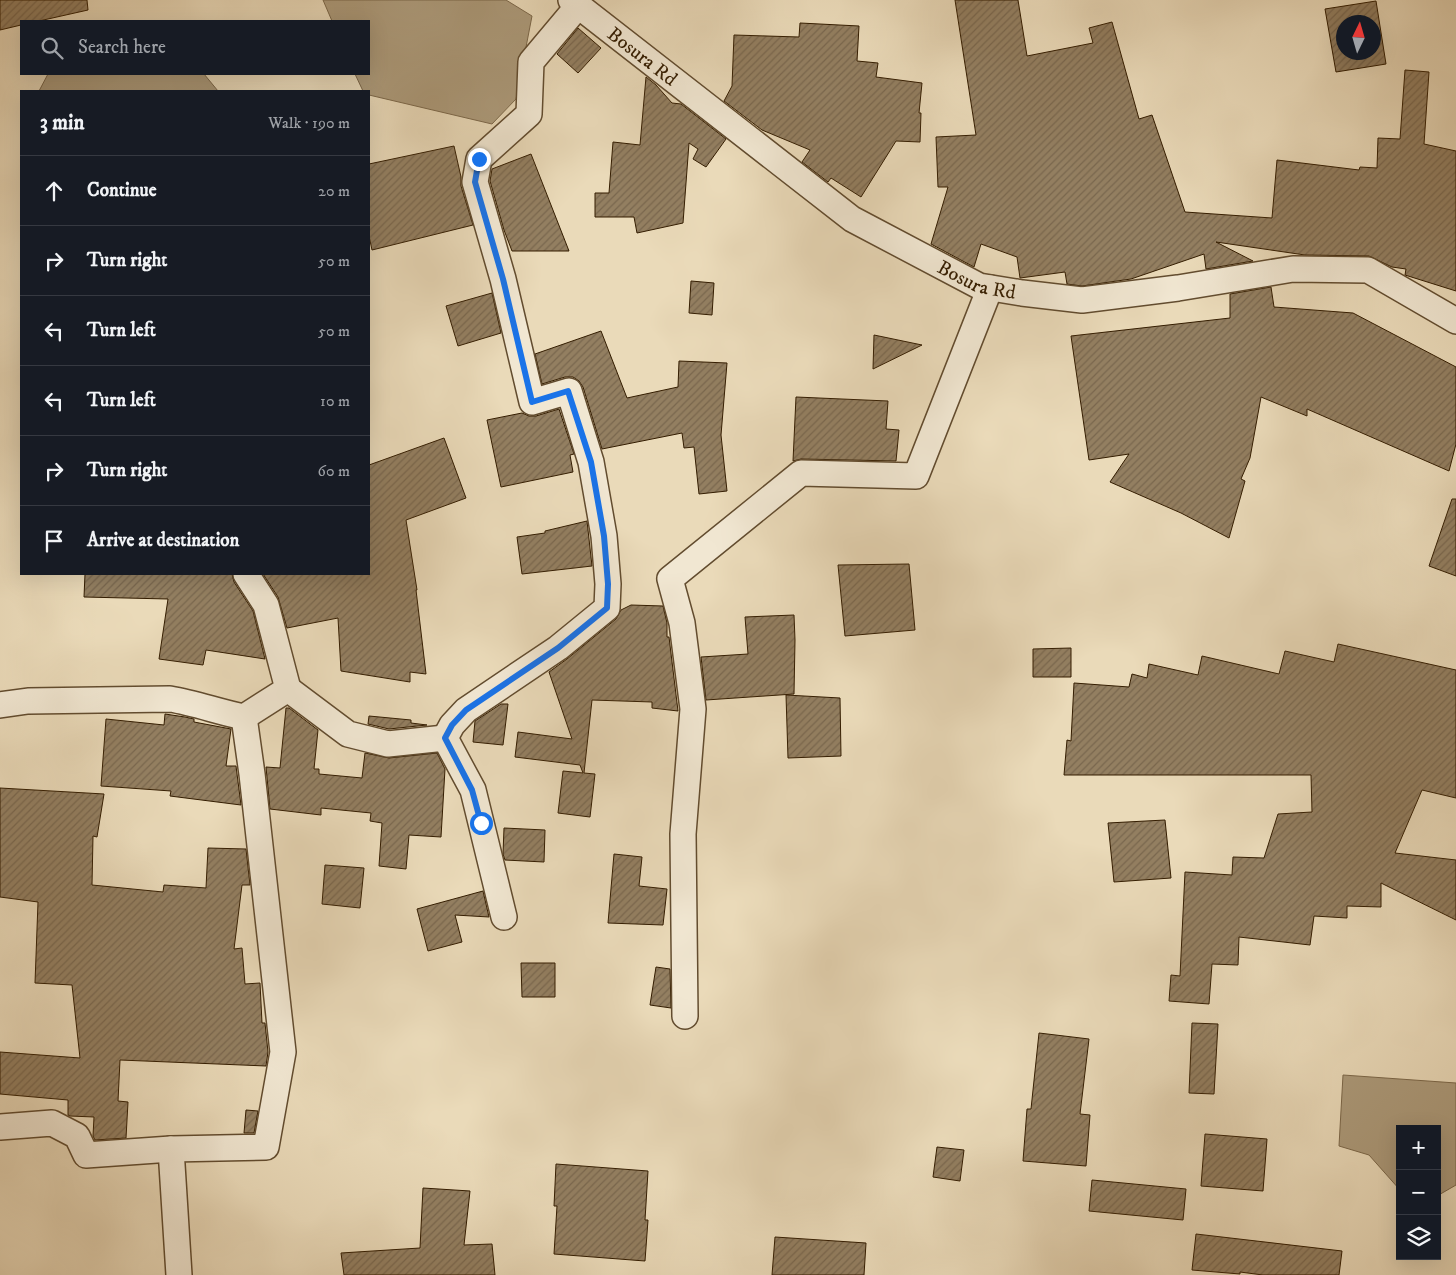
<!DOCTYPE html>
<meta charset="utf-8">
<style>
body{margin:0;font-family:"IM FELL DW Pica",serif;background:#20242c;color:#f1f3f6}
.controls{position:absolute;right:15px;bottom:15px;display:grid;overflow:hidden;border-radius:0px;box-shadow:0 5px 20px #0002}
.controls button{width:45px;height:45px;display:grid;place-items:center;padding:0;border:0;border-bottom:1px solid #363941;background:#171b24;color:#f1f3f6;font:25px sans-serif}
.compass{position:absolute;left:1336px;top:15px;width:45px;height:45px;border-radius:50%;background:#171b24;box-shadow:0 5px 20px #0002;rotate:5deg}
.stop{position:absolute;width:15px;height:15px;margin:-11px;border:4px solid #1a73e8;border-radius:50%;background:#fff}
.stop.end{background:#1a73e8;border-color:#fff;box-shadow:0 1px 5px #0008}
.list{margin:0;padding:0;list-style:none}
h2{display:flex;justify-content:space-between;align-items:center;height:65px;margin:0;padding:0 20px;font-size:21px}
h2 small{font-size:16px;font-weight:400;color:#9ea1a6}
.list li{display:grid;grid-template-columns:32px 1fr auto;gap:15px;align-items:center;box-sizing:border-box;height:70px;padding:0 20px;border-top:1px solid #363941}
.list b{display:block;font-size:19px;white-space:nowrap}
.list em{font-size:16px;font-style:normal;color:#9ea1a6}
.icon{flex:none;width:28px;height:28px;fill:none;stroke:currentColor;stroke-width:2;stroke-linecap:round;stroke-linejoin:round}
.map{position:relative;flex:none;width:1456px;height:1275px;overflow:hidden}
.search{position:absolute;background:#171b24;box-shadow:0 5px 20px #0002;left:20px;top:20px;width:350px;height:55px;display:flex;align-items:center;gap:12px;box-sizing:border-box;padding:0 18px;border-radius:0px;color:#9ea1a6;font-size:19px}
.panel{position:absolute;background:#171b24;box-shadow:0 5px 20px #0002;left:20px;top:90px;width:350px;height:485px;border-radius:0px}
.map>svg:first-child{display:block}
.water{fill:#ac9a7a;stroke:#7c684a}
.building{fill:url(#building-hatch);stroke:#341d01;fill-rule:evenodd}
.lines{fill:none;stroke-linecap:round;stroke-linejoin:round}
.minor-casing{stroke:#624c2f;stroke-width:28}
.minor{stroke:#f1e7d2;stroke-width:25}
.route{stroke:#1a73e8;stroke-width:6}
.labels{text-anchor:middle;stroke-width:5;stroke-linejoin:round;paint-order:stroke}
.street-label{font-size:20px;fill:#341d01;stroke:#f1e7d2}
</style>
<div class="map">
<svg width="1456" height="1275" viewBox="0 0 1456 1275">
<defs>
<pattern id="building-hatch" width="6" height="6" patternUnits="userSpaceOnUse" patternTransform="scale(1.25)"><rect width="6" height="6" fill="#937f61"/><path d="M-1 1l2-2M0 6l6-6M5 7l2-2" fill="none" stroke="#79674e"/></pattern>
</defs>
<rect width="100%" height="100%" fill="#eadab9"/>
<filter id="stains"><feTurbulence type="fractalNoise" baseFrequency=".004" numOctaves="4"/><feColorMatrix values="0 0 0 0 .2 0 0 0 0 .09 0 0 0 0 .02 0 0 0 .5 -.17"/></filter>
<radialGradient id="worn" r=".72"><stop offset=".6" stop-color="#630" stop-opacity="0"/><stop offset="1" stop-color="#630" stop-opacity=".3"/></radialGradient>
<!-- water -->
<g class="water">
<path d="M323 0H506L532 16 516 99 492 124 369 95V91H363L355 74H369V21H332Z"/>
<path d="M48 74H204L218 91H39Z"/>
<path d="M1343 1075 1456 1083V1185L1437 1196V1129H1400V1190L1369 1155 1339 1146Z"/>
</g>
<!-- building -->
<g class="building">
<path d="M0 0H87L88 10 39 21H21V25L0 30Z"/>
<path d="M955 0H1018L1027 56 1093 43 1089 28 1112 22 1139 119 1152 115 1185 212 1272 218 1277 160 1359 170 1360 167 1377 168 1378 138 1400 139 1405 70 1429 72 1424 144 1456 151V291L1405 275 1406 269 1392 267 1369 256 1305 255 1216 242 1253 261 1206 269 1204 254 1131 279 1082 286 1067 284 1065 272 1020 278 1017 257 981 244 974 267 931 244 948 187H938L936 137 976 135Z"/>
<path d="M1376 1 1386 64 1336 72 1325 9ZM1344 22H1374V52H1344Z"/>
<path d="M800 23 859 26 857 61 878 63 876 77 922 83 919 113H921L920 142 896 141 861 197 831 178 828 182 802 162 810 150 762 130 724 101 732 86 734 35 799 37Z"/>
<path d="M578 28 601 48 578 73 557 54Z"/>
<path d="M646 77 656 85 672 103 681 104 726 139 706 167 693 159 698 149 689 143 683 223 637 233 634 217H595V193H609L613 142 640 145Z"/>
<path d="M454 146 461 177V186L473 225 372 250 369 236V164Z"/>
<path d="M531 154 569 251H512L504 230 490 181 492 169Z"/>
<path d="M691 281 714 283 712 315 689 313Z"/>
<path d="M1271 287 1274 307 1353 313 1456 367V444L1449 471 1307 409V416L1261 397 1250 458 1241 479 1245 481 1229 538 1181 513 1110 482 1129 454 1089 460 1071 336 1230 318V294Z"/>
<path d="M492 293 501 333 458 346 446 306Z"/>
<path d="M601 331 627 398 678 387 679 361 727 363 721 435 727 491 699 494 694 447 684 448 682 433 602 449 583 387 579 381 573 377H565L542 384 535 354Z"/>
<path d="M874 335 922 345 873 369Z"/>
<path d="M796 397 888 401 886 429 899 430 896 461 801 459 793 461Z"/>
<path d="M559 409 574 454 570 455 573 472 501 487 487 420 522 413 529 416H536Z"/>
<path d="M444 438 466 498 406 520 417 590H416L426 674 410 672V682L341 671 338 618 287 628 278 597 263 574H369V465Z"/>
<path d="M1452 499H1456V576L1429 566Z"/>
<path d="M587 521 592 566 522 574 517 537 545 533V531Z"/>
<path d="M909 564 915 630 845 636 838 565Z"/>
<path d="M85 574H232L234 582 253 611 265 659 206 650 203 665 159 659 168 599 84 597Z"/>
<path d="M631 605 663 606 667 623V637H669L678 711 652 708V702L592 700 584 773 595 774 590 817 558 813 563 771 583 773 580 765 515 757 518 732 572 739 549 672 567 659 616 619 621 610Z"/>
<path d="M794 615 795 640 794 694 706 700 701 657 748 654 745 617Z"/>
<path d="M1338 644 1456 670V798L1422 790 1395 853 1456 860V920L1381 883V907L1347 906V918L1314 916 1310 945 1239 937 1238 965 1212 964 1209 1004 1169 1001 1171 975 1180 976 1185 872 1232 875 1233 857 1264 858 1278 814 1312 812 1311 775H1064L1067 740 1071 741 1074 683 1129 687 1132 674 1147 678 1149 664 1198 675 1202 656 1279 674 1285 651 1334 662Z"/>
<path d="M1071 648V677H1033V649Z"/>
<path d="M786 695 840 698 841 756 788 758Z"/>
<path d="M501 704H508L503 745 473 742 475 721Z"/>
<path d="M286 708H289L318 730 314 769H319V774L362 778 365 753 389 758 437 753 445 769 441 837 409 835 406 869 379 866 382 823 370 821 371 813 321 808V815L270 809 266 767 280 768Z"/>
<path d="M165 714 185 717 194 719V722L231 729 226 766H236L241 805 170 796 171 791 101 786 106 719 164 725Z"/>
<path d="M369 716 411 720V723L427 725 389 729 368 724Z"/>
<path d="M0 788 104 794 97 837 93 836 92 885 163 892 164 885 206 888 208 848 246 849 250 885H242L234 949 242 948 245 984 260 983 262 1023H265L268 1052 266 1066 120 1060 118 1101 128 1102 126 1138 95 1140 93 1136 94 1117 70 1116 68 1115V1100L0 1094V1052L80 1058 72 985 35 983 38 902 0 897Z"/>
<path d="M1165 820 1171 878 1114 882 1108 823Z"/>
<path d="M504 828 545 830 544 862 505 860 503 854Z"/>
<path d="M614 854 642 857 639 886 667 889 663 925 608 923Z"/>
<path d="M325 865 364 868 360 908 322 904Z"/>
<path d="M483 891 489 917 455 915 462 942 428 951 417 909Z"/>
<path d="M521 963H555V997H522Z"/>
<path d="M656 967 670 969 671 1008 650 1005Z"/>
<path d="M1192 1023 1218 1024 1214 1094 1189 1093Z"/>
<path d="M1039 1033 1089 1039 1080 1114 1090 1115 1086 1166 1023 1161 1027 1109H1031Z"/>
<path d="M246 1110 258 1111 254 1133H244Z"/>
<path d="M1205 1134 1267 1139 1263 1191 1201 1186Z"/>
<path d="M937 1147 964 1150 960 1181 933 1177Z"/>
<path d="M556 1164 648 1171 645 1220H648L645 1261 554 1254 557 1206H554Z"/>
<path d="M1092 1180 1186 1189 1183 1220 1089 1211Z"/>
<path d="M423 1188 470 1191 464 1245 492 1244 495 1275H344L341 1253 420 1248Z"/>
<path d="M1196 1234 1342 1251 1339 1275H1263L1240 1272V1274L1192 1270Z"/>
<path d="M775 1237 866 1243 864 1275H772Z"/>
</g>
<g class="lines">
<!-- minor casing -->
<g class="minor-casing">
<g id="minor">
<path id="s1" d="M571 0 852 219 979 286 1022 293 1082 300 1178 288 1293 269 1368 270 1456 321"/>
<path d="M288 689 348 734 388 744 445 738 473 790 504 917"/>
<path d="M0 705 28 701 170 699C195 703 219 712 244 717L288 689 266 605 246 574"/>
<path d="M445 738 452 725 466 710 558 648 607 608 608 584 604 536 591 462 569 391 532 402 503 279 475 182 479 159 529 114 531 62 578 6"/>
<path d="M685 1016 683 834 693 709 682 623 670 579 801 473 916 476 990 288"/>
<path d="M0 1127 52 1123 77 1136 86 1155 171 1149"/>
<path d="M179 1275 171 1149 266 1147 283 1052 252 774 244 717"/>
</g>
</g>
<!-- minor -->
<use href="#minor" class="minor"/>
</g>
<g class="lines">
<!-- route -->
<path class="route" d="M479 159 475 182 503 279 532 402 568 391 591 462 604 536 608 584 607 608 558 648 466 710 452 725 445 738 472 790 481 823"/>
</g>
<g class="labels">
<!-- street labels -->
<g class="street-label">
<text dy="7" stroke="none"><textPath href="#s1" startOffset="91">Bosura Rd</textPath></text>
<text dy="7" stroke="none"><textPath href="#s1" startOffset="496">Bosura Rd</textPath></text>
</g>
</g>
<rect width="100%" height="100%" filter="url(#stains)"/>
<rect width="100%" height="100%" fill="url(#worn)"/>
</svg>
<div class="controls">
<button>+</button>
<button>−</button>
<button><svg class="icon" aria-label="layers" viewBox="0 0 24 24"><path d="M12 4l9 5-9 5-9-5zM3 14l9 5 9-5"/></svg></button>
</div>
<svg class="compass" viewBox="-18 -18 36 36"><path d="M0-13l5 13h-10z" fill="#e53935"/><path d="M0 13l5-13h-10z" fill="#9ea1a6"/></svg>
<div class="stop" style="left:481px;top:823px"></div>
<div class="stop end" style="left:479px;top:159px"></div>
<div class="search"><svg class="icon" aria-label="search" viewBox="0 0 24 24"><circle cx="10" cy="10" r="6"/><path d="M15 15l6 6"/></svg>Search here</div>
<section class="panel">
<h2>3 min<small>Walk · 190 m</small></h2>
<ul class="list">
<li><svg class="icon" aria-label="ahead" viewBox="0 0 24 24"><path d="M12 20V5M6 11l6-6 6 6"/></svg><div><b>Continue</b></div><em>20 m</em></li>
<li><svg class="icon" aria-label="right" viewBox="0 0 24 24"><path d="M7 20v-9h11M14 6l5 5-5 5"/></svg><div><b>Turn right</b></div><em>50 m</em></li>
<li><svg class="icon" aria-label="left" viewBox="0 0 24 24"><path d="M17 20v-9H6M10 6l-5 5 5 5"/></svg><div><b>Turn left</b></div><em>50 m</em></li>
<li><svg class="icon" aria-label="left" viewBox="0 0 24 24"><path d="M17 20v-9H6M10 6l-5 5 5 5"/></svg><div><b>Turn left</b></div><em>10 m</em></li>
<li><svg class="icon" aria-label="right" viewBox="0 0 24 24"><path d="M7 20v-9h11M14 6l5 5-5 5"/></svg><div><b>Turn right</b></div><em>60 m</em></li>
<li><svg class="icon" aria-label="arrive" viewBox="0 0 24 24"><path d="M6 21V4h12l-3 4 3 4H6"/></svg><div><b>Arrive at destination</b></div></li>
</ul>
</section>
</div>
